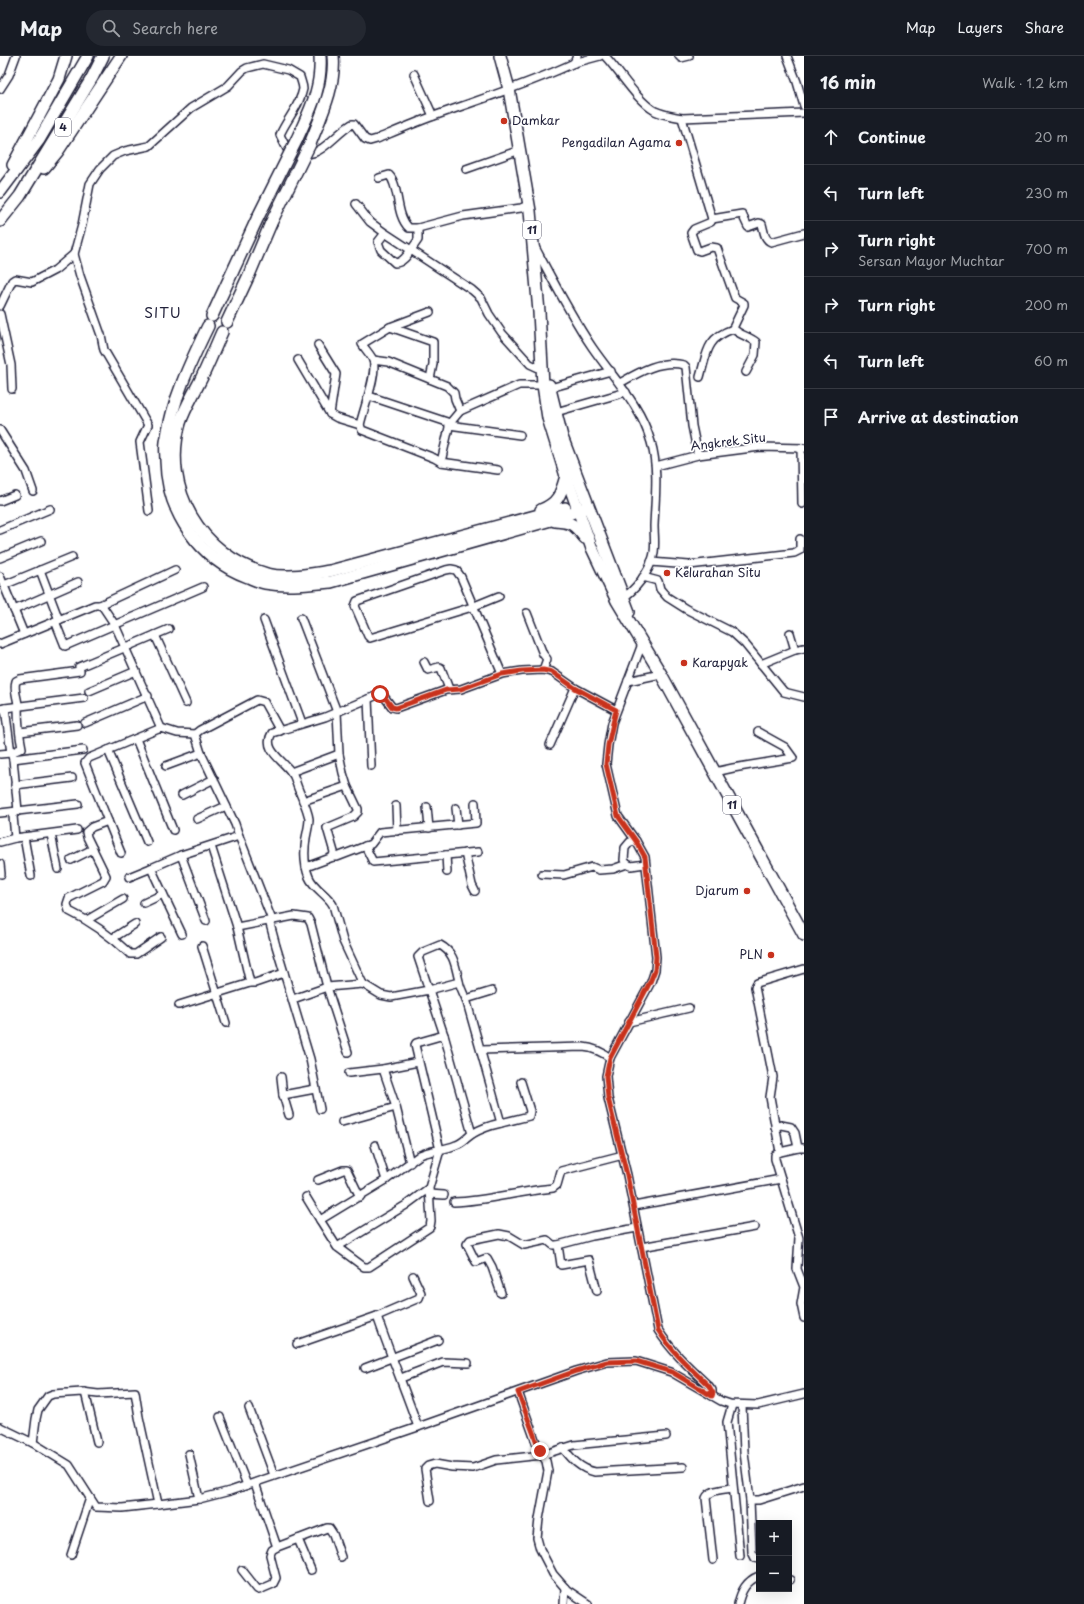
<!DOCTYPE html>
<meta charset="utf-8">
<style>
body{margin:0;font-family:"Playpen Sans",sans-serif;background:#242831;color:#f1f3f6}
.controls{position:absolute;right:12px;bottom:12px;display:grid;overflow:hidden;border-radius:0px;box-shadow:0 4px 16px #0002}
.controls button{width:36px;height:36px;display:grid;place-items:center;padding:0;border:0;border-bottom:1px solid #363941;background:#171b24;color:#f1f3f6;font:20px sans-serif}
.stop{position:absolute;width:12px;height:12px;margin:-9px;border:3px solid #c8321e;border-radius:50%;background:#fff}
.stop.end{background:#c8321e;border-color:#fff;box-shadow:0 1px 4px #0008}
.list{margin:0;padding:0;list-style:none}
h2{display:flex;justify-content:space-between;align-items:center;height:52px;margin:0;padding:0 16px;font-size:17px}
h2 small{font-size:13px;font-weight:400;color:#9ea1a6}
.list li{display:grid;grid-template-columns:26px 1fr auto;gap:12px;align-items:center;box-sizing:border-box;height:56px;padding:0 16px;border-top:1px solid #363941}
.list b{display:block;font-size:15px;white-space:nowrap}
.list p{margin:0;font-size:13px;white-space:nowrap;color:#9ea1a6}
.list em{font-size:13px;font-style:normal;color:#9ea1a6}
.icon{flex:none;width:22px;height:22px;fill:none;stroke:currentColor;stroke-width:2;stroke-linecap:round;stroke-linejoin:round}
.map{position:relative;flex:none;width:804px;height:1548px;overflow:hidden}
header{display:flex;align-items:center;gap:24px;box-sizing:border-box;height:56px;padding:0 20px;background:#171b24;border-bottom:1px solid #363941}
header strong{font-size:19px}
nav{display:flex;gap:22px;margin-inline-start:auto;font-size:14px}
.search{width:280px;height:36px;background:#242831;display:flex;align-items:center;gap:10px;box-sizing:border-box;padding:0 14px;border-radius:22px;color:#9ea1a6;font-size:15px}
main{display:flex}
aside{flex:1;background:#171b24}
.map>svg:first-child{display:block}
.lines{fill:none;stroke-linecap:round;stroke-linejoin:round}
.minor-casing{stroke:#22223b;stroke-width:10}
.highway-casing{stroke:#22223b;stroke-width:14}
.minor{stroke:#fff;stroke-width:7}
.highway{stroke:#fff;stroke-width:11}
.highway-bridge-casing{stroke:#22223b;stroke-width:14;stroke-linecap:butt}
.highway-bridge{stroke:#fff;stroke-width:11}
.route{stroke:#c8321e;stroke-width:5}
.poi-dot{fill:#c8321e;stroke:#fff;stroke-width:1.5}
.labels{text-anchor:middle;stroke-width:3.5;stroke-linejoin:round;paint-order:stroke}
.shield{fill:#fff;stroke:#646476;stroke-width:1}
.shield-label{font-size:11px;font-weight:bold;fill:#22223b}
.poi-label{font-size:12px;fill:#22223b;stroke:#fff;text-anchor:start}
.street-label{font-size:12px;fill:#22223b;stroke:#fff}
.quarter-label{font-size:14px;letter-spacing:1px;fill:#22223b;stroke:#fff}
</style>
<header>
<strong>Map</strong>
<div class="search"><svg class="icon" aria-label="search" viewBox="0 0 24 24"><circle cx="10" cy="10" r="6"/><path d="M15 15l6 6"/></svg>Search here</div>
<nav><a>Map</a><a>Layers</a><a>Share</a></nav>
</header>
<main>
<div class="map">
<svg width="804" height="1548" viewBox="0 0 804 1548">
<rect width="100%" height="100%" fill="#fff"/>
<filter id="ink" filterUnits="userSpaceOnUse"><feTurbulence type="fractalNoise" baseFrequency=".025" numOctaves="2"/><feDisplacementMap in="SourceGraphic" scale="8" xChannelSelector="R" yChannelSelector="G"/><feConvolveMatrix kernelMatrix="1 2 1 2 8 2 1 2 1" color-interpolation-filters="sRGB"/></filter>
<g filter="url(#ink)">
<g class="lines">
<!-- minor casing -->
<g class="minor-casing">
<g id="minor">
<path d="M605 0C620 16 637 45 655 55 663 59 673 60 682 62L804 57"/>
<path d="M679 0 681 2 689 0"/>
<path d="M787 0 797 26 804 50"/>
<path d="M574 7 600 0"/>
<path d="M414 18 433 60"/>
<path d="M0 33 9 19 16 0"/>
<path d="M682 62 712 163 711 166 694 173 691 177 697 194 700 195 711 191 717 192 735 242 744 247V249L733 272C738 279 749 280 756 286L755 299 746 316"/>
<path d="M466 113 520 94"/>
<path d="M379 122 389 119C400 130 395 159 409 172H418L463 160 521 152 528 149"/>
<path d="M356 148 370 166 385 177 411 194C407 200 402 207 395 207L381 194 378 186 385 177"/>
<path d="M712 163 742 158 748 171 759 167 762 168C764 175 764 183 771 186L804 177"/>
<path d="M418 172V184L411 194 472 234 481 242 489 258 502 277 530 308 543 314"/>
<path d="M535 191C553 225 571 260 592 291 614 323 640 348 651 386 659 413 655 443 654 470 654 479 656 492 653 501 649 516 635 535 621 543"/>
<path d="M74 198 80 220 101 279 104 294 148 369 140 386 149 455"/>
<path d="M0 250 12 225 15 223 32 226 55 214 74 198 82 169 90 128 100 113 113 100 125 95 149 90 191 52 228 30 242 15 247 12 263 8 288 14 300 21C301 25 303 29 303 33 300 50 286 64 280 79L287 93C319 109 328 83 352 68H354L365 83 370 85 377 83C396 75 414 67 434 60 481 43 529 28 574 7L577 0"/>
<path d="M0 258 11 309 12 333"/>
<path d="M390 271 433 286V308L430 323"/>
<path d="M318 289 336 318 330 358"/>
<path d="M298 304 330 358 337 362 360 369 362 374 434 402 441 406 450 367 460 355 519 329H543"/>
<path d="M373 304 388 306 447 330 454 337 455 343 460 355"/>
<path d="M700 321C707 297 706 282 733 273"/>
<path d="M620 327C639 316 661 303 684 309L686 311 692 370 698 399"/>
<path d="M550 332 611 315"/>
<path d="M369 340 450 367"/>
<path d="M556 356 626 336"/>
<path d="M360 369C363 354 378 317 373 304 371 299 365 293 362 288L390 271 430 256"/>
<path d="M449 369 520 379"/>
<path d="M0 374 26 415 33 435"/>
<path d="M801 392 802 448"/>
<path d="M441 406 498 414"/>
<path d="M656 410 698 399 760 391 804 392"/>
<path d="M0 445 15 439"/>
<path d="M0 474 50 453"/>
<path d="M0 502 41 485"/>
<path d="M651 506 689 509 794 497 800 494V483"/>
<path d="M40 514 59 564"/>
<path d="M0 520 24 578"/>
<path d="M643 521 658 525 660 533 667 541 686 553 732 576 745 588 784 636 804 641"/>
<path d="M4 529 72 501"/>
<path d="M499 540 472 551 370 582 368 580 355 550 357 545 446 514 451 513 456 514 461 521 502 618"/>
<path d="M100 549 175 514"/>
<path d="M14 554 78 526"/>
<path d="M527 557 543 598 547 603 543 614"/>
<path d="M301 562 337 656 339 698 343 717 347 730 358 753V756L353 761 327 772 334 796 333 801 306 811"/>
<path d="M264 564 302 667"/>
<path d="M55 565 65 590 203 531"/>
<path d="M790 577 795 594"/>
<path d="M155 579 186 647"/>
<path d="M0 588 95 549H100L103 551 115 569 161 672"/>
<path d="M642 588 612 667 608 689 606 708 618 760 636 785 645 801 656 901 655 914 651 926 610 1002 606 1020 608 1042 627 1119 658 1274C672 1296 690 1312 709 1330L712 1334V1340"/>
<path d="M424 606 428 614 439 611 441 612 449 633"/>
<path d="M761 608 795 594 804 592"/>
<path d="M79 611 169 573"/>
<path d="M628 625 661 618"/>
<path d="M89 635 136 615"/>
<path d="M368 643 371 710"/>
<path d="M5 652 84 642"/>
<path d="M0 653 5 652 11 697 13 703 18 755 14 758 13 760 15 782 77 774"/>
<path d="M85 667 148 640"/>
<path d="M20 676 77 669"/>
<path d="M136 683 173 774"/>
<path d="M550 689 575 632"/>
<path d="M108 694 147 786"/>
<path d="M0 698 11 697 22 692C19 678 18 664 18 650 18 642 13 634 16 625L20 623 80 615"/>
<path d="M13 703 83 694"/>
<path d="M166 710 201 697"/>
<path d="M291 716 339 698"/>
<path d="M715 716 733 712 793 702 785 691 758 676"/>
<path d="M15 729 72 722"/>
<path d="M182 739 214 723"/>
<path d="M303 745 347 730"/>
<path d="M396 750 397 775"/>
<path d="M427 751 429 772"/>
<path d="M456 752 458 769"/>
<path d="M0 757 78 748"/>
<path d="M197 763 226 750"/>
<path d="M108 765 121 797"/>
<path d="M51 778 58 813"/>
<path d="M239 780 272 864 270 868 276 890 310 1003 320 1053"/>
<path d="M24 781 31 820"/>
<path d="M0 786 15 782"/>
<path d="M211 790 237 871 250 927H255L284 917"/>
<path d="M365 790 373 806 478 796"/>
<path d="M465 797 472 829 475 835"/>
<path d="M181 799 206 865"/>
<path d="M446 799 447 816"/>
<path d="M333 801H337L371 788 380 776 476 767 475 747"/>
<path d="M71 804 93 793"/>
<path d="M0 808 1 818"/>
<path d="M627 808 624 804 625 792 630 786 636 785"/>
<path d="M542 818 564 819 592 811 599 814 613 813 627 808 631 810 645 808"/>
<path d="M129 821 151 812"/>
<path d="M144 847 163 838"/>
<path d="M87 864 123 843"/>
<path d="M237 871 294 860 308 862 311 868 327 931 348 996"/>
<path d="M182 878 151 812 181 799 239 780 235 768 201 697 195 678 200 674 257 644 264 646 280 675"/>
<path d="M161 881 136 898H130C111 880 92 866 69 855L67 848 69 842 103 825 106 820 87 781 86 776 92 771 108 765 85 707 89 702 161 672 177 677 195 678"/>
<path d="M113 882 135 868"/>
<path d="M202 890 226 967"/>
<path d="M363 928 343 885 333 849C327 838 314 833 309 821 304 809 304 795 306 782 307 776 309 769 309 763 307 749 298 736 295 723 291 708 260 696 272 677L325 661 380 638 383 639 392 651 396 652 446 634 461 633 502 618 522 615 543 614 552 616 575 632 616 654"/>
<path d="M293 943 327 931 363 928 381 939 391 941 429 934 459 926"/>
<path d="M466 943 492 935"/>
<path d="M179 949 250 927"/>
<path d="M629 966 689 952"/>
<path d="M444 979 472 1078"/>
<path d="M481 994 583 991C594 992 601 995 610 1002"/>
<path d="M383 1013 396 1051 410 1107"/>
<path d="M349 1017 383 1013 418 1006"/>
<path d="M281 1021 283 1039 289 1059"/>
<path d="M283 1039 315 1033"/>
<path d="M342 1066 396 1051"/>
<path d="M501 1067 529 1060 530 1055 521 1026"/>
<path d="M775 1071 781 1069 791 1071 795 1077 798 1092H804"/>
<path d="M375 1089 386 1124"/>
<path d="M798 1092 780 1096 775 1099V1103L799 1182 797 1213 804 1231 801 1248 804 1262"/>
<path d="M780 1096 770 1041 773 1021 755 931 757 927 804 913"/>
<path d="M318 1124 343 1114H347L360 1141"/>
<path d="M429 1138 444 1139"/>
<path d="M306 1141 320 1164"/>
<path d="M454 1146C487 1145 520 1135 553 1132L557 1129 561 1115 623 1099"/>
<path d="M634 1150 781 1123"/>
<path d="M558 1189 561 1209 589 1204 597 1235"/>
<path d="M337 1191 406 1149 429 1132 440 1094 415 989 416 987 444 979 418 901 423 896 440 889C455 897 455 910 459 925 460 931 463 937 466 943L501 1067C492 1069 480 1073 472 1078 466 1082 463 1087 456 1089 445 1094 431 1094 420 1099L386 1124 320 1164 337 1191 364 1211H369L430 1171 431 1165 429 1132"/>
<path d="M641 1191 755 1171"/>
<path d="M501 1237 492 1211 487 1202 476 1206 467 1188 470 1184 499 1178 509 1180 524 1189 547 1184 553 1189H558L592 1180 637 1172"/>
<path d="M377 1260C390 1298 405 1334 418 1371"/>
<path d="M297 1288 377 1260 419 1242 421 1237 413 1220"/>
<path d="M365 1312 438 1284"/>
<path d="M401 1322 443 1306 468 1307"/>
<path d="M85 1336 97 1386"/>
<path d="M518 1336 539 1395 546 1405 548 1415 539 1463 537 1482 540 1493 553 1518 567 1534 588 1548"/>
<path d="M732 1349 727 1366 740 1500"/>
<path d="M742 1350 744 1396 750 1444H759L804 1430"/>
<path d="M249 1352 274 1419"/>
<path d="M220 1361 247 1429"/>
<path d="M0 1371 33 1387 69 1409 96 1451 122 1452 158 1448 199 1443 230 1435 418 1371 576 1315 607 1306 636 1305 671 1316 721 1345 730 1348 758 1349 804 1338"/>
<path d="M33 1387 36 1363 38 1354 48 1340 53 1338 82 1336 98 1338 135 1336 139 1361 158 1448"/>
<path d="M563 1392C572 1403 580 1413 595 1416L683 1411"/>
<path d="M189 1398 199 1443"/>
<path d="M255 1427 277 1491"/>
<path d="M750 1444 752 1496 755 1502 759 1503"/>
<path d="M430 1445 425 1413 428 1410 435 1408 452 1411 473 1412 496 1404 542 1399 574 1389 666 1380"/>
<path d="M298 1483 311 1514"/>
<path d="M71 1499 90 1442"/>
<path d="M713 1504 706 1442C710 1433 723 1434 732 1432"/>
<path d="M242 1514 257 1533 259 1534 273 1528 276 1522 270 1499 272 1494 277 1491 327 1472H329L333 1478 341 1501"/>
<path d="M789 1524H790"/>
<path d="M564 1548 565 1532"/>
<path d="M738 1548C741 1535 746 1525 759 1520"/>
</g>
</g>
<!-- highway casing -->
<g class="highway-casing">
<g id="highway">
<path d="M500 0 509 33 530 155 539 256 543 329 548 362 566 420 591 490 617 545 661 618 804 879"/>
<path d="M297 83C310 54 322 33 320 0"/>
<path d="M310 88C321 60 336 30 333 0"/>
<path d="M13 109 59 23 66 0"/>
<path d="M44 112 58 95 121 0"/>
<path d="M0 136 39 84 88 0"/>
<path d="M0 165 20 140 92 22 103 0"/>
<path d="M212 260 258 161"/>
<path d="M227 266 249 219 271 167"/>
<path d="M208 270C190 307 172 345 166 386 165 392 166 399 166 405 167 456 199 503 248 521 253 523 259 526 265 527 287 531 309 528 331 526L551 464 588 451"/>
<path d="M222 276C214 294 207 312 198 329 192 341 184 354 180 367 161 433 201 500 267 518 287 523 310 518 330 515L565 452"/>
<path d="M549 329 562 381 629 556"/>
<path d="M541 454C559 447 561 437 566 420"/>
<path d="M555 465C572 466 574 468 585 482"/>
</g>
</g>
<!-- minor -->
<use href="#minor" class="minor"/>
<!-- highway -->
<use href="#highway" class="highway"/>
<!-- highway-bridge casing -->
<g class="highway-bridge-casing">
<g id="highway-bridge">
<path d="M258 161 297 83"/>
<path d="M271 167 310 88"/>
</g>
</g>
<!-- highway-bridge -->
<use href="#highway-bridge" class="highway-bridge"/>
</g>
</g>
<g class="lines" filter="url(#ink)">
<!-- route -->
<path class="route" d="M380 638 383 639 392 651 396 652 446 634 461 633 502 618 522 615 543 614 552 616 575 632 616 654 608 689 606 708 618 760 636 785 645 801 656 901 655 914 650 926 610 1002 606 1020 608 1042 627 1119 658 1274C672 1296 690 1312 709 1330L713 1337 712 1340 672 1316 636 1305 607 1306 576 1315 518 1336 540 1395"/>
</g>
<!-- markers -->
<g class="poi-dot">
<circle cx="504" cy="65" r="4"/>
<circle cx="679" cy="87" r="4"/>
<circle cx="667" cy="517" r="4"/>
<circle cx="684" cy="607" r="4"/>
<circle cx="747" cy="835" r="4"/>
<circle cx="771" cy="899" r="4"/>
</g>
<g class="labels">
<!-- shield labels -->
<g class="shield">
<rect x="55" y="62" width="16" height="18" rx="3"/>
<rect x="523" y="165" width="18" height="18" rx="3"/>
<rect x="723" y="740" width="18" height="18" rx="3"/>
</g>
<g class="shield-label">
<text x="63" y="75">4</text>
<text x="532" y="178">11</text>
<text x="732" y="753">11</text>
</g>
<!-- poi labels -->
<g class="poi-label">
<text x="512" y="69">Damkar</text>
<text x="671" y="91" text-anchor="end">Pengadilan Agama</text>
<text x="675" y="521">Kelurahan Situ</text>
<text x="692" y="611">Karapyak</text>
<text x="739" y="839" text-anchor="end">Djarum</text>
<text x="763" y="903" text-anchor="end">PLN</text>
</g>
<!-- street labels -->
<g class="street-label">
<text transform="translate(728 386) rotate(-7)" y="4">Angkrek Situ</text>
</g>
<!-- quarter labels -->
<g class="quarter-label">
<text x="163" y="262">SITU</text>
</g>
</g>
</svg>
<div class="controls">
<button>+</button>
<button>−</button>
</div>
<div class="stop" style="left:380px;top:638px"></div>
<div class="stop end" style="left:540px;top:1395px"></div>
</div>
<aside>
<h2>16 min<small>Walk · 1.2 km</small></h2>
<ul class="list">
<li><svg class="icon" aria-label="ahead" viewBox="0 0 24 24"><path d="M12 20V5M6 11l6-6 6 6"/></svg><div><b>Continue</b></div><em>20 m</em></li>
<li><svg class="icon" aria-label="left" viewBox="0 0 24 24"><path d="M17 20v-9H6M10 6l-5 5 5 5"/></svg><div><b>Turn left</b></div><em>230 m</em></li>
<li><svg class="icon" aria-label="right" viewBox="0 0 24 24"><path d="M7 20v-9h11M14 6l5 5-5 5"/></svg><div><b>Turn right</b><p>Sersan Mayor Muchtar</p></div><em>700 m</em></li>
<li><svg class="icon" aria-label="right" viewBox="0 0 24 24"><path d="M7 20v-9h11M14 6l5 5-5 5"/></svg><div><b>Turn right</b></div><em>200 m</em></li>
<li><svg class="icon" aria-label="left" viewBox="0 0 24 24"><path d="M17 20v-9H6M10 6l-5 5 5 5"/></svg><div><b>Turn left</b></div><em>60 m</em></li>
<li><svg class="icon" aria-label="arrive" viewBox="0 0 24 24"><path d="M6 21V4h12l-3 4 3 4H6"/></svg><div><b>Arrive at destination</b></div></li>
</ul>
</aside>
</main>
